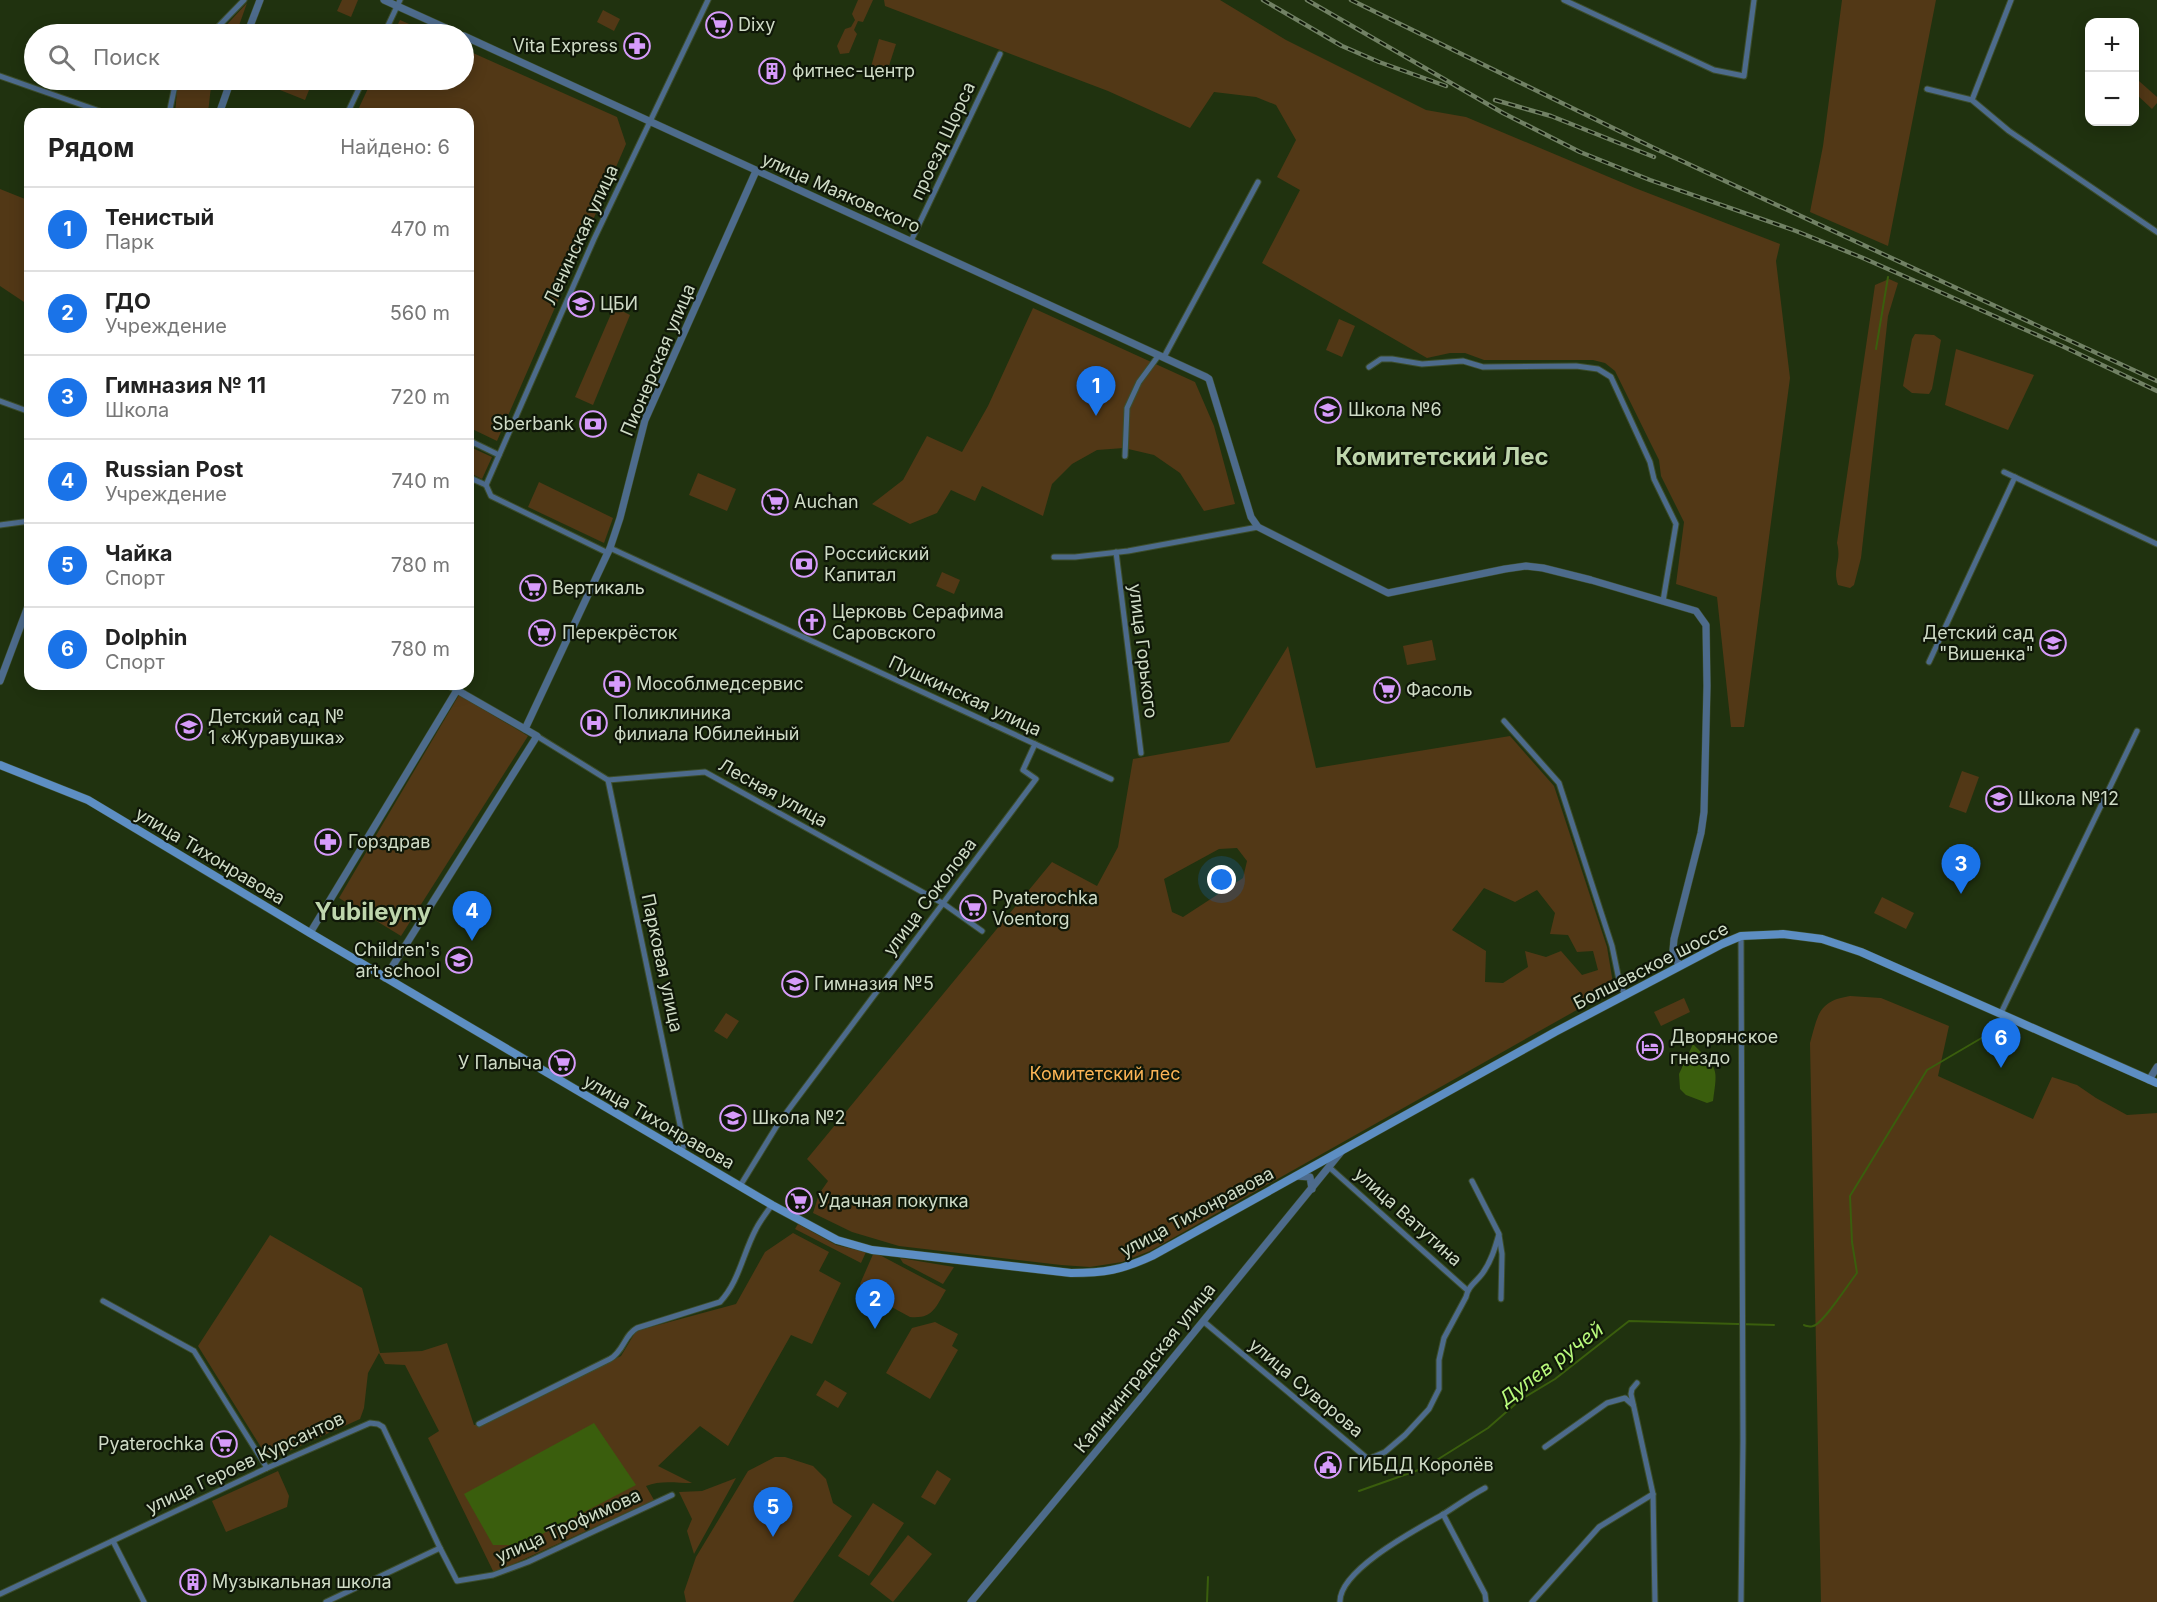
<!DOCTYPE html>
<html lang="ru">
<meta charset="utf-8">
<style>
body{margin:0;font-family:Inter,sans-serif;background:#f6f6f6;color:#222}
.controls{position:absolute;right:18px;top:18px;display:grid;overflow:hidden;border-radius:12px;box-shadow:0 3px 15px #0003}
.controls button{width:54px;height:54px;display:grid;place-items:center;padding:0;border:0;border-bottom:2px solid #e0e0e0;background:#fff;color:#222;font:30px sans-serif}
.you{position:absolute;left:1222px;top:880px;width:21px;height:21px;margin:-15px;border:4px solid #fff;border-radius:50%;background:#1a73e8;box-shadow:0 0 0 9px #1a73e833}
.badge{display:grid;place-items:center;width:39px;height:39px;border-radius:50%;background:#1a73e8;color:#fff;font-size:20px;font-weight:700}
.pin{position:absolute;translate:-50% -50px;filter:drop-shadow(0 2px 3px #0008)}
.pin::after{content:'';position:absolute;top:32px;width:21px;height:18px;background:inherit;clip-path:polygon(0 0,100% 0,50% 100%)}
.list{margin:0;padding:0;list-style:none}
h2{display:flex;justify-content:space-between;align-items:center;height:78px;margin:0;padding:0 24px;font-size:26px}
h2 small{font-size:20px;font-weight:400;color:#767676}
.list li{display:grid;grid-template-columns:39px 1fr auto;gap:18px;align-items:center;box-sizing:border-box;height:84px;padding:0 24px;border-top:2px solid #e0e0e0}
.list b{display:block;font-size:22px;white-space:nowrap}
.list p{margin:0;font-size:20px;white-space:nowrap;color:#767676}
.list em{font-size:20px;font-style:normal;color:#767676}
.icon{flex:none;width:33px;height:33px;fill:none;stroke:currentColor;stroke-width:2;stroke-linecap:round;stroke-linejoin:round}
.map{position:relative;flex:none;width:2157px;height:1602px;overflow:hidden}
.search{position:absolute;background:#fff;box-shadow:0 3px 15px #0003;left:24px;top:24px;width:450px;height:66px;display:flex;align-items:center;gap:15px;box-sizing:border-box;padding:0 21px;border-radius:33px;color:#767676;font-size:22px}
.panel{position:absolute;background:#fff;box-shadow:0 3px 15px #0003;left:24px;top:108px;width:450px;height:582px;border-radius:18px}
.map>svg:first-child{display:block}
.green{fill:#523816;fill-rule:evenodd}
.water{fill:#3a5e0d}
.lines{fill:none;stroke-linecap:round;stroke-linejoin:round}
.stream{stroke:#3a5e0d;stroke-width:2}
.minor-casing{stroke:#3c4d2c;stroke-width:7}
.tertiary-casing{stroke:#3c4d2c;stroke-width:8}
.secondary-casing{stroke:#3c4d2c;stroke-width:9}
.minor{stroke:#4d6b8c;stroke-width:5}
.tertiary{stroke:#4d6b8c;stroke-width:7}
.secondary{stroke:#5d8ec3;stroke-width:8}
.rail-casing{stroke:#718164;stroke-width:4.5}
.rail{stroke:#0f1708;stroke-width:2;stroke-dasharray:7;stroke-linecap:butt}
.labels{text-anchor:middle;stroke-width:4.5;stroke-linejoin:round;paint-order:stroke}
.poi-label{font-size:18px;fill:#cfdbc6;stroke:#0f1708;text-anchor:start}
.street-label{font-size:18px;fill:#cfdbc6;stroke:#0f1708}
.park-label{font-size:18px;fill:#fbb456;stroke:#0f1708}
.water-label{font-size:20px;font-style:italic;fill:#b8f97b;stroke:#0f1708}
.district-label{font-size:24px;font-weight:bold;fill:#bfd6ad;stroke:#0f1708}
</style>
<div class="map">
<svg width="2157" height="1602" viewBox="0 0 2157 1602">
<rect width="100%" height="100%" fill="#20320f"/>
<!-- green -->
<g class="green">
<path d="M342 0H358L351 17 337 11Z"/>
<path d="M858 0H873L863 22 858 21 854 30 857 34 849 53 840 54 837 46 845 29 851 27 855 20 852 14Z"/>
<path d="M884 0H1220L1286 40 1426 110 1466 117 1635 188 1780 244 1776 261 1790 378 1744 727H1731L1717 597 1676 584 1684 522 1661 476 1659 460 1649 440 1615 371 1605 363 1593 360H1484L1465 353H1450L1427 358 1262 263 1300 190 1277 177 1296 140 1276 105 1256 97 1214 92 1190 128 1108 91 885 6Z"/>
<path d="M1842 0H1936L1888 246 1810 212 1823 146Z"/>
<path d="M247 3 236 34H218Z"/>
<path d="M603 10 620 19 614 31 597 22Z"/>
<path d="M400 20 432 34H393Z"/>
<path d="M879 39 896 44 886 75 870 70Z"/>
<path d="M464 49 617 117 626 144 497 441 468 427V114H356L372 80H464Z"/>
<path d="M183 80H215C208 89 211 103 207 114H175L177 90Z"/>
<path d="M278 80H313L305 100 275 88Z"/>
<path d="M2139 81 2157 97V103L2152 109 2135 93V87Z"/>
<path d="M0 189 30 201V306L0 286Z"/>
<path d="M1889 279 1898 283 1888 316 1861 558 1854 585 1850 588 1838 585C1832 568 1842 562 1837 543L1875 285Z"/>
<path d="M614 307 630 315 593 405 575 397Z"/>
<path d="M1033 308 1195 382 1214 426 1235 504 1204 511 1180 473 1154 455 1124 448 1097 450 1072 464 1052 484 1043 516 982 486 975 501 951 490 937 513 910 524 872 504 903 480 927 436 962 452 988 406Z"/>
<path d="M1339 319 1355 326 1342 357 1326 350Z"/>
<path d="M1915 334 1934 335 1941 340 1932 389 1929 394 1912 393 1903 386 1912 339Z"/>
<path d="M1956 349 2034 375 2008 430 1945 405Z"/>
<path d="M468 446 492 457 482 479 468 472Z"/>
<path d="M698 473 736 489 727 511 689 495Z"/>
<path d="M539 482 613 518 604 543 528 507Z"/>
<path d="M942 572 960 580 954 594 936 586Z"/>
<path d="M1432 640 1436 660 1407 665 1403 646Z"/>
<path d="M1288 646 1316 768 1510 736 1554 786 1607 947 1614 989 1150 1251 1122 1262 1090 1267 1061 1265 899 1246 852 1232 813 1213 819 1194 828 1181 807 1159 1052 862 1097 886 1118 847 1133 759 1229 742ZM1237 848 1247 861 1243 878 1183 917 1172 912 1164 879 1219 849ZM1484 888 1515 902 1537 890 1555 913 1550 934 1568 935 1577 952 1593 951 1598 970 1582 975 1561 951 1546 957 1525 951 1528 967 1503 983 1485 982 1486 951 1452 930Z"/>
<path d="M459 695 528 736 401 936 339 898Z"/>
<path d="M1962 771 1979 777 1966 813 1949 807Z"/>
<path d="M1882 897 1914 913 1906 929 1874 913Z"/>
<path d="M1850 996 1881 998 1949 1026 1938 1076 2033 1119 2052 1077 2077 1085 2096 1098 2127 1115 2157 1113V1602H1821L1810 1043C1818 1015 1818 1001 1850 996Z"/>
<path d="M1684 998 1690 1012 1661 1026 1654 1012Z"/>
<path d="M726 1013 739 1021 727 1039 714 1031Z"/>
<path d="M798 1224 836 1245 866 1252 861 1263 795 1229Z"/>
<path d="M793 1233 829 1252 819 1271 841 1283 812 1344 791 1335 728 1446 700 1426 658 1466 692 1483C676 1483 660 1480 646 1486L654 1500 494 1573 428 1438 439 1431 405 1365 385 1364 379 1353 368 1373 364 1408 360 1419 269 1460 198 1346 270 1235 362 1288 380 1353 422 1351 447 1343 474 1425H479L621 1356 636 1331 736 1304 765 1252Z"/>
<path d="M874 1252 946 1290C935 1308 933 1319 910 1317L864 1292 860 1284Z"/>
<path d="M900 1258 954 1267 943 1284 903 1263Z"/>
<path d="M935 1322 958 1334 952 1346 958 1350 930 1399 886 1373 912 1328Z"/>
<path d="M825 1380 847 1393 838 1408 816 1395Z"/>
<path d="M775 1457H785L813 1466 826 1479 833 1503 852 1516 793 1602H686L684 1592 696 1557 748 1471Z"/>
<path d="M937 1470 951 1479 935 1505 921 1497Z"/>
<path d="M278 1471 289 1496 287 1507 226 1532 212 1501Z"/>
<path d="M736 1478 694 1554 687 1531 692 1519 679 1492 702 1491Z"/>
<path d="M873 1503 904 1523 869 1576 838 1556Z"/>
<path d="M908 1535 932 1554 893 1602 870 1584Z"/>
</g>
<!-- water -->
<g class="water">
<path d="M1693 1044C1718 1069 1718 1067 1713 1101L1707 1103 1686 1095 1680 1089 1679 1074Z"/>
<path d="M594 1423 636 1485 521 1545H493L464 1494Z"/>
</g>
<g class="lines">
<!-- stream -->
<g class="stream">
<path d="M1876 349 1888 277"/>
<path d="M1804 1325C1805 1326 1812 1327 1813 1326 1823 1324 1849 1283 1857 1273L1852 1242 1850 1196 1927 1070 1985 1036"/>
<path d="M1359 1491 1424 1468 1488 1428 1520 1400 1555 1379 1629 1321 1774 1325"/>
<path d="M1207 1602 1208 1577"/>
</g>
<!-- minor casing -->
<g class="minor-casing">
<g id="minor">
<path d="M1564 0 1714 70 1744 76 1754 0"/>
<path d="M211 34 244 0"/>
<path d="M384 34 400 0"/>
<path d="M0 76 108 114"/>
<path d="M1927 89 1972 100 2009 131 2157 232"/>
<path d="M1972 100 2011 0"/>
<path d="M169 114 174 90 178 80"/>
<path d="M347 114 363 80"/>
<path d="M911 241 1000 54"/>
<path d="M1164 357 1258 182"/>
<path d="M1369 367 1381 359H1392L1422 364 1463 361 1483 367 1576 366 1598 369 1611 377 1650 462 1654 479 1676 524 1663 601"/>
<path d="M0 401 30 412"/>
<path d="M468 440 499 455"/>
<path d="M1125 456 1127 408 1139 382 1159 355"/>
<path d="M2004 472 2157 544"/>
<path d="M468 477 486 485 491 496 608 553"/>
<path d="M486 485 594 239 708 0"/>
<path d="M0 525 30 521"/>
<path d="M610 548 1111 779"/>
<path d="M1116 552 1141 753"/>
<path d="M1054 557H1075L1128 551 1258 527"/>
<path d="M1929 662 2015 477"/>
<path d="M444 684 457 690"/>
<path d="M1504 721 1559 783 1612 946 1619 980 1625 996"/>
<path d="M537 736 608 780 705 772 944 904 982 931"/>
<path d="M608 780 684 1144 682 1152"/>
<path d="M2001 1013 2137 731"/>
<path d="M1329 1167 1467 1290"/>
<path d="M740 1186 778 1124 795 1101 1036 779 1023 770 1035 744"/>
<path d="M1499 1235 1502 1254 1501 1299"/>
<path d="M103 1301 194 1351 267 1468"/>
<path d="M1203 1321 1368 1459 1385 1452 1405 1435 1429 1409 1439 1389V1360L1444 1338 1466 1297C1468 1286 1476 1282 1482 1274 1491 1262 1495 1248 1499 1234L1472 1181"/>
<path d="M1637 1383 1632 1389 1631 1394 1653 1494 1655 1602"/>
<path d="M479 1424 610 1359C624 1351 624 1335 637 1328L720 1302C739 1282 743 1253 756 1229 760 1221 766 1213 772 1205"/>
<path d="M1545 1447 1607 1403 1625 1398 1633 1405"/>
<path d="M1443 1514 1485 1594 1486 1602"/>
<path d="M113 1541 144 1602"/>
<path d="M0 1594 267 1468 370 1423 378 1424 383 1427 440 1548"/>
<path d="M326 1602 440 1548 457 1581 493 1575 528 1562 672 1495"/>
<path d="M1340 1602C1339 1570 1417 1529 1442 1515 1456 1506 1470 1496 1485 1488"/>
<path d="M1532 1602 1599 1527 1653 1494"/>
<path d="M1741 1602 1743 1441 1741 936"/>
</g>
</g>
<!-- tertiary casing -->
<g class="tertiary-casing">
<g id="tertiary">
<path d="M384 0 459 34"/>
<path d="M247 34 260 0"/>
<path d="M464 36 1206 377 1209 379 1251 517 1258 527 1388 593 1505 569 1526 566 1543 568 1591 580 1696 611 1706 625 1707 686 1704 812 1701 833 1674 939 1673 950 1679 966"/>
<path d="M219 114 231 80"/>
<path d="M0 681 30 601"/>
<path d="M525 729 610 548 620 518 645 420 756 171"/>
<path d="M310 933 457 690 537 736 385 978"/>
<path d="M2149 1080 2157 1067"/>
<path d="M1296 1176 1310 1177 1312 1189"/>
<path d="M971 1602 1138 1401 1341 1152"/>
</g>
</g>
<!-- secondary casing -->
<g class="secondary-casing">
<path id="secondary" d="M0 765 88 800 310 933 772 1205 837 1240 872 1250 1071 1273C1104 1273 1122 1270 1152 1256L1555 1032 1722 944 1741 936 1783 934 1822 939 1861 952 2157 1083"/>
</g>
<!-- minor -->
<use href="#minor" class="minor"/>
<!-- tertiary -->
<use href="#tertiary" class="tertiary"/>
<!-- secondary -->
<use href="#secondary" class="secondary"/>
<!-- rail casing -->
<g class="rail-casing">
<g id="rail">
<path d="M1263 0 1342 46 1379 62 1446 86"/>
<path d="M1307 0 1503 113 1580 152 1650 180 1796 231 1863 258 2062 346 2157 391"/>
<path d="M1351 0 1656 149 2157 381"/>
<path d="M1495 100 1551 116 1654 157"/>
</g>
</g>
<!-- rail -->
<use href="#rail" class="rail"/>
</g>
<!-- icons -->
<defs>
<g id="supermarket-ring" transform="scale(1.35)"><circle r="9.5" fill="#0f1708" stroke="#d69bfa" stroke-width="1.5"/><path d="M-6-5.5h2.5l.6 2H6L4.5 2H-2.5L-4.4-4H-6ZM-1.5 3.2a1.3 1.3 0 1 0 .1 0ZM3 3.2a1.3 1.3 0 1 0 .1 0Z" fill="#d69bfa"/></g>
<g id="pharmacy-ring" transform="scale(1.35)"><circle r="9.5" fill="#0f1708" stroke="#d69bfa" stroke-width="1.5"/><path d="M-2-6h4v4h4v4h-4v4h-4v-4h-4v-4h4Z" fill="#d69bfa"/></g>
<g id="building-ring" transform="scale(1.35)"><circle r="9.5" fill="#0f1708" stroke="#d69bfa" stroke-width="1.5"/><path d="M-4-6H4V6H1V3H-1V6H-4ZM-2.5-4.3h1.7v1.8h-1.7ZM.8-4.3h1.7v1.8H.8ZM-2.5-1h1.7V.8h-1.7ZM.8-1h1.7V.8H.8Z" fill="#d69bfa"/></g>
<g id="school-ring" transform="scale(1.35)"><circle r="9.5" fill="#0f1708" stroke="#d69bfa" stroke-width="1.5"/><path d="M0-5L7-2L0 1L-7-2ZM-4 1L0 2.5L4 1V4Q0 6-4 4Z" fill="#d69bfa"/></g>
<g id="bank-ring" transform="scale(1.35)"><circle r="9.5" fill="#0f1708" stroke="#d69bfa" stroke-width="1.5"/><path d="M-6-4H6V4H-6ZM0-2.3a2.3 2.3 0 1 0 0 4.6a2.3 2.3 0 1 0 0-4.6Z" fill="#d69bfa"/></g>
<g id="church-ring" transform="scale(1.35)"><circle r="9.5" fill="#0f1708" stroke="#d69bfa" stroke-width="1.5"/><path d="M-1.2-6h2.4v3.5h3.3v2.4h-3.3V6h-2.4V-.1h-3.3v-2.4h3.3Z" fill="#d69bfa"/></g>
<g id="hospital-ring" transform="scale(1.35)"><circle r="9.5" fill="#0f1708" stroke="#d69bfa" stroke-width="1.5"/><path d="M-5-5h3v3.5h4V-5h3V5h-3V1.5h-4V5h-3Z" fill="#d69bfa"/></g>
<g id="hotel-ring" transform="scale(1.35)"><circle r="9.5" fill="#0f1708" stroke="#d69bfa" stroke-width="1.5"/><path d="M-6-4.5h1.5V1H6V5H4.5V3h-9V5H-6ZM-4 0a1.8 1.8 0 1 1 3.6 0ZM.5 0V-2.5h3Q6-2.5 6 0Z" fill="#d69bfa"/></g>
<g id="civic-ring" transform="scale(1.35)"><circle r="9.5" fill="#0f1708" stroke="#d69bfa" stroke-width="1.5"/><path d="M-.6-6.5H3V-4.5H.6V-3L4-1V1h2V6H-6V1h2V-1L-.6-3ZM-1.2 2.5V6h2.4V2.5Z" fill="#d69bfa"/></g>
</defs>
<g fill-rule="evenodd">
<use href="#supermarket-ring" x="719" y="25"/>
<use href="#pharmacy-ring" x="637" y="46"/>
<use href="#building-ring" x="772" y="71"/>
<use href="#school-ring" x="581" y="304"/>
<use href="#school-ring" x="1328" y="410"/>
<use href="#bank-ring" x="593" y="424"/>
<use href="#supermarket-ring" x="775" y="502"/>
<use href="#bank-ring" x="804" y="564"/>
<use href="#supermarket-ring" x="533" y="588"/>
<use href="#church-ring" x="812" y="622"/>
<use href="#supermarket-ring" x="542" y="633"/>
<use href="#school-ring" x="2053" y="643"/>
<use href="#pharmacy-ring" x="617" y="684"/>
<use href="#supermarket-ring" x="1387" y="690"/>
<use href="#hospital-ring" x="594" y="723"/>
<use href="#school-ring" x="189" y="727"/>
<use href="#school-ring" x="1999" y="799"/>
<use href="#pharmacy-ring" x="328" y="842"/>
<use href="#supermarket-ring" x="973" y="908"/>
<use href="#school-ring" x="459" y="960"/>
<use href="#school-ring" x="795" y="984"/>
<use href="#hotel-ring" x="1650" y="1047"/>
<use href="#supermarket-ring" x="562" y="1063"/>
<use href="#school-ring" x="733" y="1118"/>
<use href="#supermarket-ring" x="799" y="1201"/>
<use href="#supermarket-ring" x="224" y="1444"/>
<use href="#civic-ring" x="1328" y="1465"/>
<use href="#building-ring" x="193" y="1582"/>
</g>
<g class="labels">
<!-- poi labels -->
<g class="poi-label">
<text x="738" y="31">Dixy</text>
<text x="618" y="52" text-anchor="end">Vita Express</text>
<text x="792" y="77">фитнес-центр</text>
<text x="600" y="310">ЦБИ</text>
<text x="1348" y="416">Школа №6</text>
<text x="574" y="430" text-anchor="end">Sberbank</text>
<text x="794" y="508">Auchan</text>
<text x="824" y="560">Российский<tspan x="824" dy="21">Капитал</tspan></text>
<text x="552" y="594">Вертикаль</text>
<text x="832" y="618">Церковь Серафима<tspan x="832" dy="21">Саровского</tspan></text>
<text x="562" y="639">Перекрёсток</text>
<text x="2034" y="639" text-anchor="end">Детский сад<tspan x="2034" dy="21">"Вишенка"</tspan></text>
<text x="636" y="690">Мособлмедсервис</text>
<text x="1406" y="696">Фасоль</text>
<text x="614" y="719">Поликлиника<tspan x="614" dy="21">филиала Юбилейный</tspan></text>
<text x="208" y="723">Детский сад №<tspan x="208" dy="21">1 «Журавушка»</tspan></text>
<text x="2018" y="805">Школа №12</text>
<text x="348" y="848">Горздрав</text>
<text x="992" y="904">Pyaterochka<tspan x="992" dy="21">Voentorg</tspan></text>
<text x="440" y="956" text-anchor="end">Children's<tspan x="440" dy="21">art school</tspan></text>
<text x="814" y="990">Гимназия №5</text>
<text x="1670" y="1043">Дворянское<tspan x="1670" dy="21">гнездо</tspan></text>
<text x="542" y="1069" text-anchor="end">У Палыча</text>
<text x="752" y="1124">Школа №2</text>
<text x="818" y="1207">Удачная покупка</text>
<text x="204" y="1450" text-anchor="end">Pyaterochka</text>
<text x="1348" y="1471">ГИБДД Королёв</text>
<text x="212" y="1588">Музыкальная школа</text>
</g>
<!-- street labels -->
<g class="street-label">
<text transform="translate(943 141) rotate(-65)" y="6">проезд Щорса</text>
<text transform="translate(841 193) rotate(24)" y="6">улица Маяковского</text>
<text transform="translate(581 235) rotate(-65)" y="6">Ленинская улица</text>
<text transform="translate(658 360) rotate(-67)" y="6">Пионерская улица</text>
<text transform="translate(1143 651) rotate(83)" y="6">улица Горького</text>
<text transform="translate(965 696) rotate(25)" y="6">Пушкинская улица</text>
<text transform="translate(773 793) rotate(29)" y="6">Лесная улица</text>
<text transform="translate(210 856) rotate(31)" y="6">улица Тихонравова</text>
<text transform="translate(930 897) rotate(-53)" y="6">улица Соколова</text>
<text transform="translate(662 963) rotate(78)" y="6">Парковая улица</text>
<text transform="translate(1651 966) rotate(-27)" y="6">Болшевское шоссе</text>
<text transform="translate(659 1122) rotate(30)" y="6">улица Тихонравова</text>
<text transform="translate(1197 1212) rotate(-28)" y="6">улица Тихонравова</text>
<text transform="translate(1408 1217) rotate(42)" y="6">улица Ватутина</text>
<text transform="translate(1145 1368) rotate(-51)" y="6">Калининградская улица</text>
<text transform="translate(1306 1388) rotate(40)" y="6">улица Суворова</text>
<text transform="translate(245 1463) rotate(-25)" y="6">улица Героев Курсантов</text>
<text transform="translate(568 1526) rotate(-24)" y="6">улица Трофимова</text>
</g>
<!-- park labels -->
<g class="park-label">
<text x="1105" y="1080">Комитетский лес</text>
</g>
<!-- water labels -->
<g class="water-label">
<text transform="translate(1551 1364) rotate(-37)" y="7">Дулев ручей</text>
</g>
<!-- district labels -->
<g class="district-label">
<text x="1442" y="465">Комитетский Лес</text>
<text x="373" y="920">Yubileyny</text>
</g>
</g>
</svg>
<div class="controls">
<button>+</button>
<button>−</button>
</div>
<div class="you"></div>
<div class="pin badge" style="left:1096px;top:416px">1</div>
<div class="pin badge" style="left:875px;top:1329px">2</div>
<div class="pin badge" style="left:1961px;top:894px">3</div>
<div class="pin badge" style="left:472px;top:941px">4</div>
<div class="pin badge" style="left:773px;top:1537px">5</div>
<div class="pin badge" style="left:2001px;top:1068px">6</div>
<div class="search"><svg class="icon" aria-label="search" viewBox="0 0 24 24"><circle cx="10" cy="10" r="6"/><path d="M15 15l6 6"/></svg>Поиск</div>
<section class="panel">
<h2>Рядом<small>Найдено: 6</small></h2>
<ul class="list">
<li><span class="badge">1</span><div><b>Тенистый</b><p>Парк</p></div><em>470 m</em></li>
<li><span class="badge">2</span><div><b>ГДО</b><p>Учреждение</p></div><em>560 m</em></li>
<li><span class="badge">3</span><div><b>Гимназия № 11</b><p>Школа</p></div><em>720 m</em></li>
<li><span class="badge">4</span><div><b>Russian Post</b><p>Учреждение</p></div><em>740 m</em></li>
<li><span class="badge">5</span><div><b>Чайка</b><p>Спорт</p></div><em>780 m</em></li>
<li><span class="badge">6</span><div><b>Dolphin</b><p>Спорт</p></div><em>780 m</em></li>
</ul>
</section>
</div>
